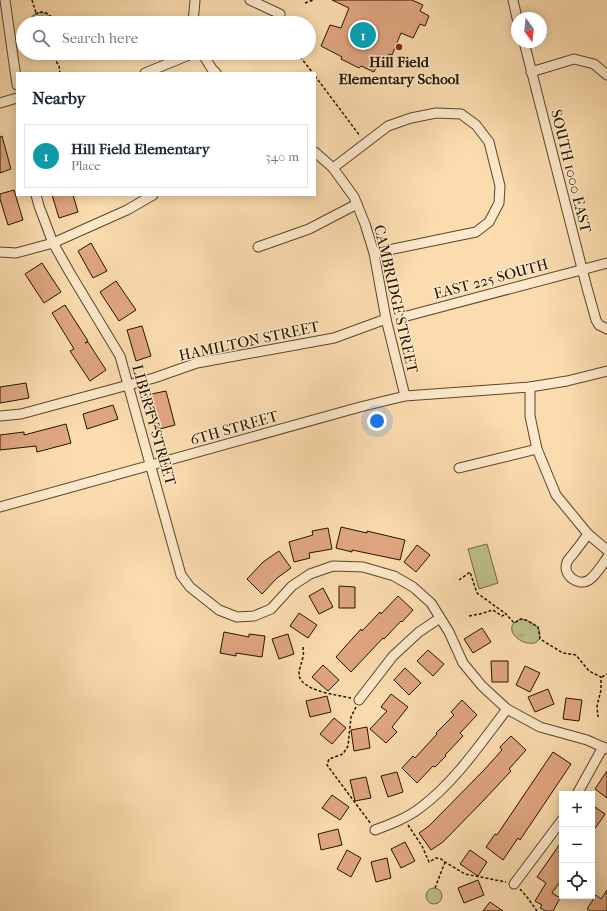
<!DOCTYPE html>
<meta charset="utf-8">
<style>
body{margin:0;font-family:"IM FELL French Canon",serif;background:#f6f6f7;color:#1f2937}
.controls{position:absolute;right:12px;bottom:12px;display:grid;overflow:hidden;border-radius:0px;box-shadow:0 2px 10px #0003}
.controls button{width:36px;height:36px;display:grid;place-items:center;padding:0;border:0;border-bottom:1px solid #e0e1e3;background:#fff;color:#1f2937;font:20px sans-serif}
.compass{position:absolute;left:511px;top:12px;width:36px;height:36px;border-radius:50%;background:#fff;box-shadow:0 2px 10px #0003;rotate:165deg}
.you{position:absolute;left:377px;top:421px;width:14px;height:14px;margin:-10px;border:3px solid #fff;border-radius:50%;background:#1a73e8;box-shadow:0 0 0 6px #1a73e833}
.badge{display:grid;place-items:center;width:26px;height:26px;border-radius:50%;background:#b45309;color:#fff;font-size:13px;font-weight:700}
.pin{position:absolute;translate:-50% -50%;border:2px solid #fff;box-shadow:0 1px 4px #0006}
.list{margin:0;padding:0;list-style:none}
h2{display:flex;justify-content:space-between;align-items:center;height:52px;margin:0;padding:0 16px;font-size:17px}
h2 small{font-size:13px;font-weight:400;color:#747a83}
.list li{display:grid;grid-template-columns:26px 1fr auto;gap:12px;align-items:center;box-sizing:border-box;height:64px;margin:0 8px 8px;padding:0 8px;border:1px solid #e0e1e3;border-radius:0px}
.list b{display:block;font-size:15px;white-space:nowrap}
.list p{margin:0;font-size:13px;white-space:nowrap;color:#747a83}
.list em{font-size:13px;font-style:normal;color:#747a83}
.icon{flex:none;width:22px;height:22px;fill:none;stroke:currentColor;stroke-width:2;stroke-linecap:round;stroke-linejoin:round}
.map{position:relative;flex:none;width:607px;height:911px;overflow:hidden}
.search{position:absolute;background:#fff;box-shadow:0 2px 10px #0003;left:16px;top:16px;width:300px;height:44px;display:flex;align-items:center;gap:10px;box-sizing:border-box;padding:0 14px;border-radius:22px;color:#747a83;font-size:15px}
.panel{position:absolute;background:#fff;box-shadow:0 2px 10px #0003;left:16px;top:72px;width:300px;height:124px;border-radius:0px}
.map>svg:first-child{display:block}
.grass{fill:url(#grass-tufts);stroke:#726a46}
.garden{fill:#bfc08a;stroke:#726a46}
.building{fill:#e0a680;stroke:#251301}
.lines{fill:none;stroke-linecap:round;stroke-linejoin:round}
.minor-casing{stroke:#5a452c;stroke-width:11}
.path{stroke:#251301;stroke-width:1.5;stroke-dasharray:3 2;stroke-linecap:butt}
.minor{stroke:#fce8ca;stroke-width:9}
.poi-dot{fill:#8f2418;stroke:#fce8ca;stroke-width:1.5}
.labels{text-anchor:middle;stroke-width:3;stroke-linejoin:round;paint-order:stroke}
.poi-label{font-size:15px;font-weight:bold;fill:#251301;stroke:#fce8ca}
.street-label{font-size:15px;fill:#251301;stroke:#fce8ca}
</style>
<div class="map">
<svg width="607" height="911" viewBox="0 0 607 911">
<defs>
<pattern id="grass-tufts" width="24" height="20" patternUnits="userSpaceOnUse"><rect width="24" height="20" fill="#bfc08a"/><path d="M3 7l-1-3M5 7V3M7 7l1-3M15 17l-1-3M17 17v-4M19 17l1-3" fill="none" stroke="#a4a475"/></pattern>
</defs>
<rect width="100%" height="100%" fill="#fbdcae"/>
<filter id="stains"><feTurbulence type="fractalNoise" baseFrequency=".005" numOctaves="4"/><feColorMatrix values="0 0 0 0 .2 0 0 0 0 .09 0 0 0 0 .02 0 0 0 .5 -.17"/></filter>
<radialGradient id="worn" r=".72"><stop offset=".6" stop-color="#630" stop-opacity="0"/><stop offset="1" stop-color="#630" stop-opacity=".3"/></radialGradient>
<!-- grass -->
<g class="grass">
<path d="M41 12C47 14 51 16 53 23H29C30 16 34 14 41 12Z"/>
<path d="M521 619C526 620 535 623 538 628 541 632 541 642 534 643 519 646 500 626 521 619Z"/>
<circle cx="434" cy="896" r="8"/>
</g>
<!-- garden -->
<path class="garden" d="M487 544 498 583 479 589 468 549Z"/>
<!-- building -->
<g class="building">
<path d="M332 0H412L423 5 420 11 429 16 425 26 420 24 413 38 401 33 392 55 389 54 387 61 381 64 378 63 374 72 361 66 359 68 341 59 342 57 321 46 330 25 341 28 349 8Z"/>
<path d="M2 136 11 169 0 173V137Z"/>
<path d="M14 190 23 220 8 225 0 199V194Z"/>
<path d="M52 195H73L78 212 59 218Z"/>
<path d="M91 243 107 271 93 278 78 251Z"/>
<path d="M42 263 61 292 44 303 25 274Z"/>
<path d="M116 281 136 310 119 321 100 292Z"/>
<path d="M65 305 88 341 85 343 88 342 106 370 90 381 70 351 74 349 52 313Z"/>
<path d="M142 326 151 356 136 361 127 330Z"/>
<path d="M26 383 29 398 0 403V387Z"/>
<path d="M166 391 175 425 156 430 147 395Z"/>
<path d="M113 405 118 419 87 429 83 414Z"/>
<path d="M66 424 71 443 37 452 36 446 0 450V435L24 432V435Z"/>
<path d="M341 527 367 533V531L405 540 400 560 352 550V552L336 548Z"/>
<path d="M328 528 332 549 309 553 310 558 294 562 289 542 313 535 312 531Z"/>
<path d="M417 545 430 555 416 572 404 562Z"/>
<path d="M279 551 291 568 277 578 262 594 247 579 263 562Z"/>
<path d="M339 586 355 587V608H339Z"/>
<path d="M323 588 333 607 319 614 309 596Z"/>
<path d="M398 596 413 610 402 622 401 621 384 639 383 638 351 672 336 657 361 629 362 631 380 612 381 614Z"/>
<path d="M299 613 317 625 308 638 290 626Z"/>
<path d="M482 628 491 642 473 653 464 639Z"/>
<path d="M224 632 249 637V634L265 636 262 657 236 653V656L220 653Z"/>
<path d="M288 634 294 654 279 659 272 639Z"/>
<path d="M428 650 444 664 433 676 417 661Z"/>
<path d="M491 661H508V682H492Z"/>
<path d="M323 665 339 680 328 691 312 677Z"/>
<path d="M525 666 540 673 530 692 516 685Z"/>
<path d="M405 668 421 683 409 695 394 680Z"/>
<path d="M548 689 554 704 535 712 528 697Z"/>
<path d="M391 694 408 707 392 727 397 732 386 743 370 729 387 711 381 707Z"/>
<path d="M327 696 331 712 310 717 306 701Z"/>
<path d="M566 698 582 700 579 721 563 719Z"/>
<path d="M462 700 477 715 460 733 463 736 445 755 446 756 435 767 433 766 417 783 402 768 413 756 415 758 437 734 436 733 454 715 451 712Z"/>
<path d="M334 718 346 728 332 744 320 734Z"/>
<path d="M367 727 370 748 354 751 351 730Z"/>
<path d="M511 736 526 750 509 769 511 771 483 801 443 842 431 850 419 833 429 826 485 769 502 750 500 747Z"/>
<path d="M553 752 571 764 520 840 518 838 503 860 486 847 495 834 497 835Z"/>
<path d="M607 771V798L595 789Z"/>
<path d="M397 772 403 792 388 797 381 776Z"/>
<path d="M366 777 371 798 355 801 350 780Z"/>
<path d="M332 795 349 807 340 820 322 808Z"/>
<path d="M592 805 605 814 592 833Z"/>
<path d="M338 829 342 845 321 850 318 834Z"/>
<path d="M562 841V879L552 893 560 898 553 911H546L540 908 542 905 535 901 546 883 537 877Z"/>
<path d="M405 842 415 861 401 868 391 849Z"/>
<path d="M347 850 361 858 351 877 337 869Z"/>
<path d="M470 850 487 862 478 876 460 864Z"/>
<path d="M387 858 391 878 376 882 371 862Z"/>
<path d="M478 880 484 895 464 903 458 888Z"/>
<path d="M607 890V911H590L587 909 596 895 601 899Z"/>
<path d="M490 902 503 911H483Z"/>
</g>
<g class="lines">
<!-- minor casing -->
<g class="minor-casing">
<g id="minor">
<path d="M5 0 17 85"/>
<path d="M250 0 280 14"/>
<path d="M513 0 517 18"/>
<path d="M193 23 195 0"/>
<path d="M524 42 587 288 596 320 599 325 607 329"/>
<path d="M202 53 212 69 216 73"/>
<path d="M531 72 574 59 594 64 607 75"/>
<path d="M145 73 194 53"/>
<path d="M0 103 17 98"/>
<path d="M315 152 333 168 354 197 365 224 374 253 386 319 405 396"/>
<path d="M333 168 388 126 411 118 436 113 461 114 476 125 489 142 500 186 499 203 489 222 476 232 374 253"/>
<path d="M36 195 39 206 53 243 70 273 120 356 181 575 190 587 219 610 237 617 254 616 271 609 292 586 310 574 333 566 363 567 394 576 413 587 431 603 449 632 463 663 482 686 507 709 540 727 587 740 607 749"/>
<path d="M258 247 309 229 357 204"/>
<path d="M0 252 16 253 53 243 127 210 153 195"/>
<path d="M407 316 607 263"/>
<path d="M530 387V416L537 449 556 495 588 534 607 550"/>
<path d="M0 416 21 414 154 378 197 363 334 338 386 319"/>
<path d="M459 468 537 449"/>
<path d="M0 507 360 407 405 396 530 387 567 381 607 371"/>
<path d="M588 534C583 541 578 548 573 554 571 557 568 559 567 562 562 575 578 587 589 580 596 575 602 565 607 558"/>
<path d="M359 700 393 656 419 632 440 618"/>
<path d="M577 794 603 747"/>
<path d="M375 830C391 824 407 818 420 808 455 782 481 743 507 709"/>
<path d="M514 884 562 820"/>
</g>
</g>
<!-- path -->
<g class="path">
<path d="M32 0 36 13"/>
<path d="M305 3 313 0"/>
<path d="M31 23C33 8 51 9 54 23"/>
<path d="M20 37 23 38"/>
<path d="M51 53 59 66 60 73"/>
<path d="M297 53 313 73"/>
<path d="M315 76 360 136"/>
<path d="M459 580 470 572 477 593 506 614 514 623 521 619 526 620 538 627 539 632 540 639 563 653 576 655 589 671 601 677V690L597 706 598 717"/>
<path d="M469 616 480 614 493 610 502 616 506 614"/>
<path d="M303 647C303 650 304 653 303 656 302 663 299 668 299 675 301 691 338 695 351 698"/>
<path d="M602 677 607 674"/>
<path d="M356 707 351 717 348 746 343 754 329 759 327 765 371 824"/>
<path d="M408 825 422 846 429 862 436 858 441 859 445 862 465 874 506 882"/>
<path d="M435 888 445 862"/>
<path d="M520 889 527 897 537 911"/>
</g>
<!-- minor -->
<use href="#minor" class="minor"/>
</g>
<!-- markers -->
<circle class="poi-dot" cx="399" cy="47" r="4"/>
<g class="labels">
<!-- poi labels -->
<g class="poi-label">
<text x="399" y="67">Hill Field<tspan x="399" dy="17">Elementary School</tspan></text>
</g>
<!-- street labels -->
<g class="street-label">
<text transform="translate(571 171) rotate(76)" y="5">SOUTH 1000 EAST</text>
<text transform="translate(491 279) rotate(-15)" y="5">EAST 225 SOUTH</text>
<text transform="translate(396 299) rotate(77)" y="5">CAMBRIDGE STREET</text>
<text transform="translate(249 341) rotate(-12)" y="5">HAMILTON STREET</text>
<text transform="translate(154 425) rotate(74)" y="5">LIBERTY STREET</text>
<text transform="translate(234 428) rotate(-16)" y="5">6TH STREET</text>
</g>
</g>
<rect width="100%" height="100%" filter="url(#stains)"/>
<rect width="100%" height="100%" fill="url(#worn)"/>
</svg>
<div class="controls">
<button>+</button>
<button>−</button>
<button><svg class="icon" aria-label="locate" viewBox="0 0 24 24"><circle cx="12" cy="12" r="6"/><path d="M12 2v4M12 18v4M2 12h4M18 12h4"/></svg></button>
</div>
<svg class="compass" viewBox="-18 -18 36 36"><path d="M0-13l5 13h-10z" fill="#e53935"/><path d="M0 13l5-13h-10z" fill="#747a83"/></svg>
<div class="you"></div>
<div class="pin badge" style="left:363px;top:35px;background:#0f9aa8">1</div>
<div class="search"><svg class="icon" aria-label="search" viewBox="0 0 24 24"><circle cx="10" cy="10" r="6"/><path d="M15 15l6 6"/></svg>Search here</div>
<section class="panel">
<h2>Nearby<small></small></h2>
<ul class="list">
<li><span class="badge" style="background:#0f9aa8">1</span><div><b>Hill Field Elementary</b><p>Place</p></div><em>340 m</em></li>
</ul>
</section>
</div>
